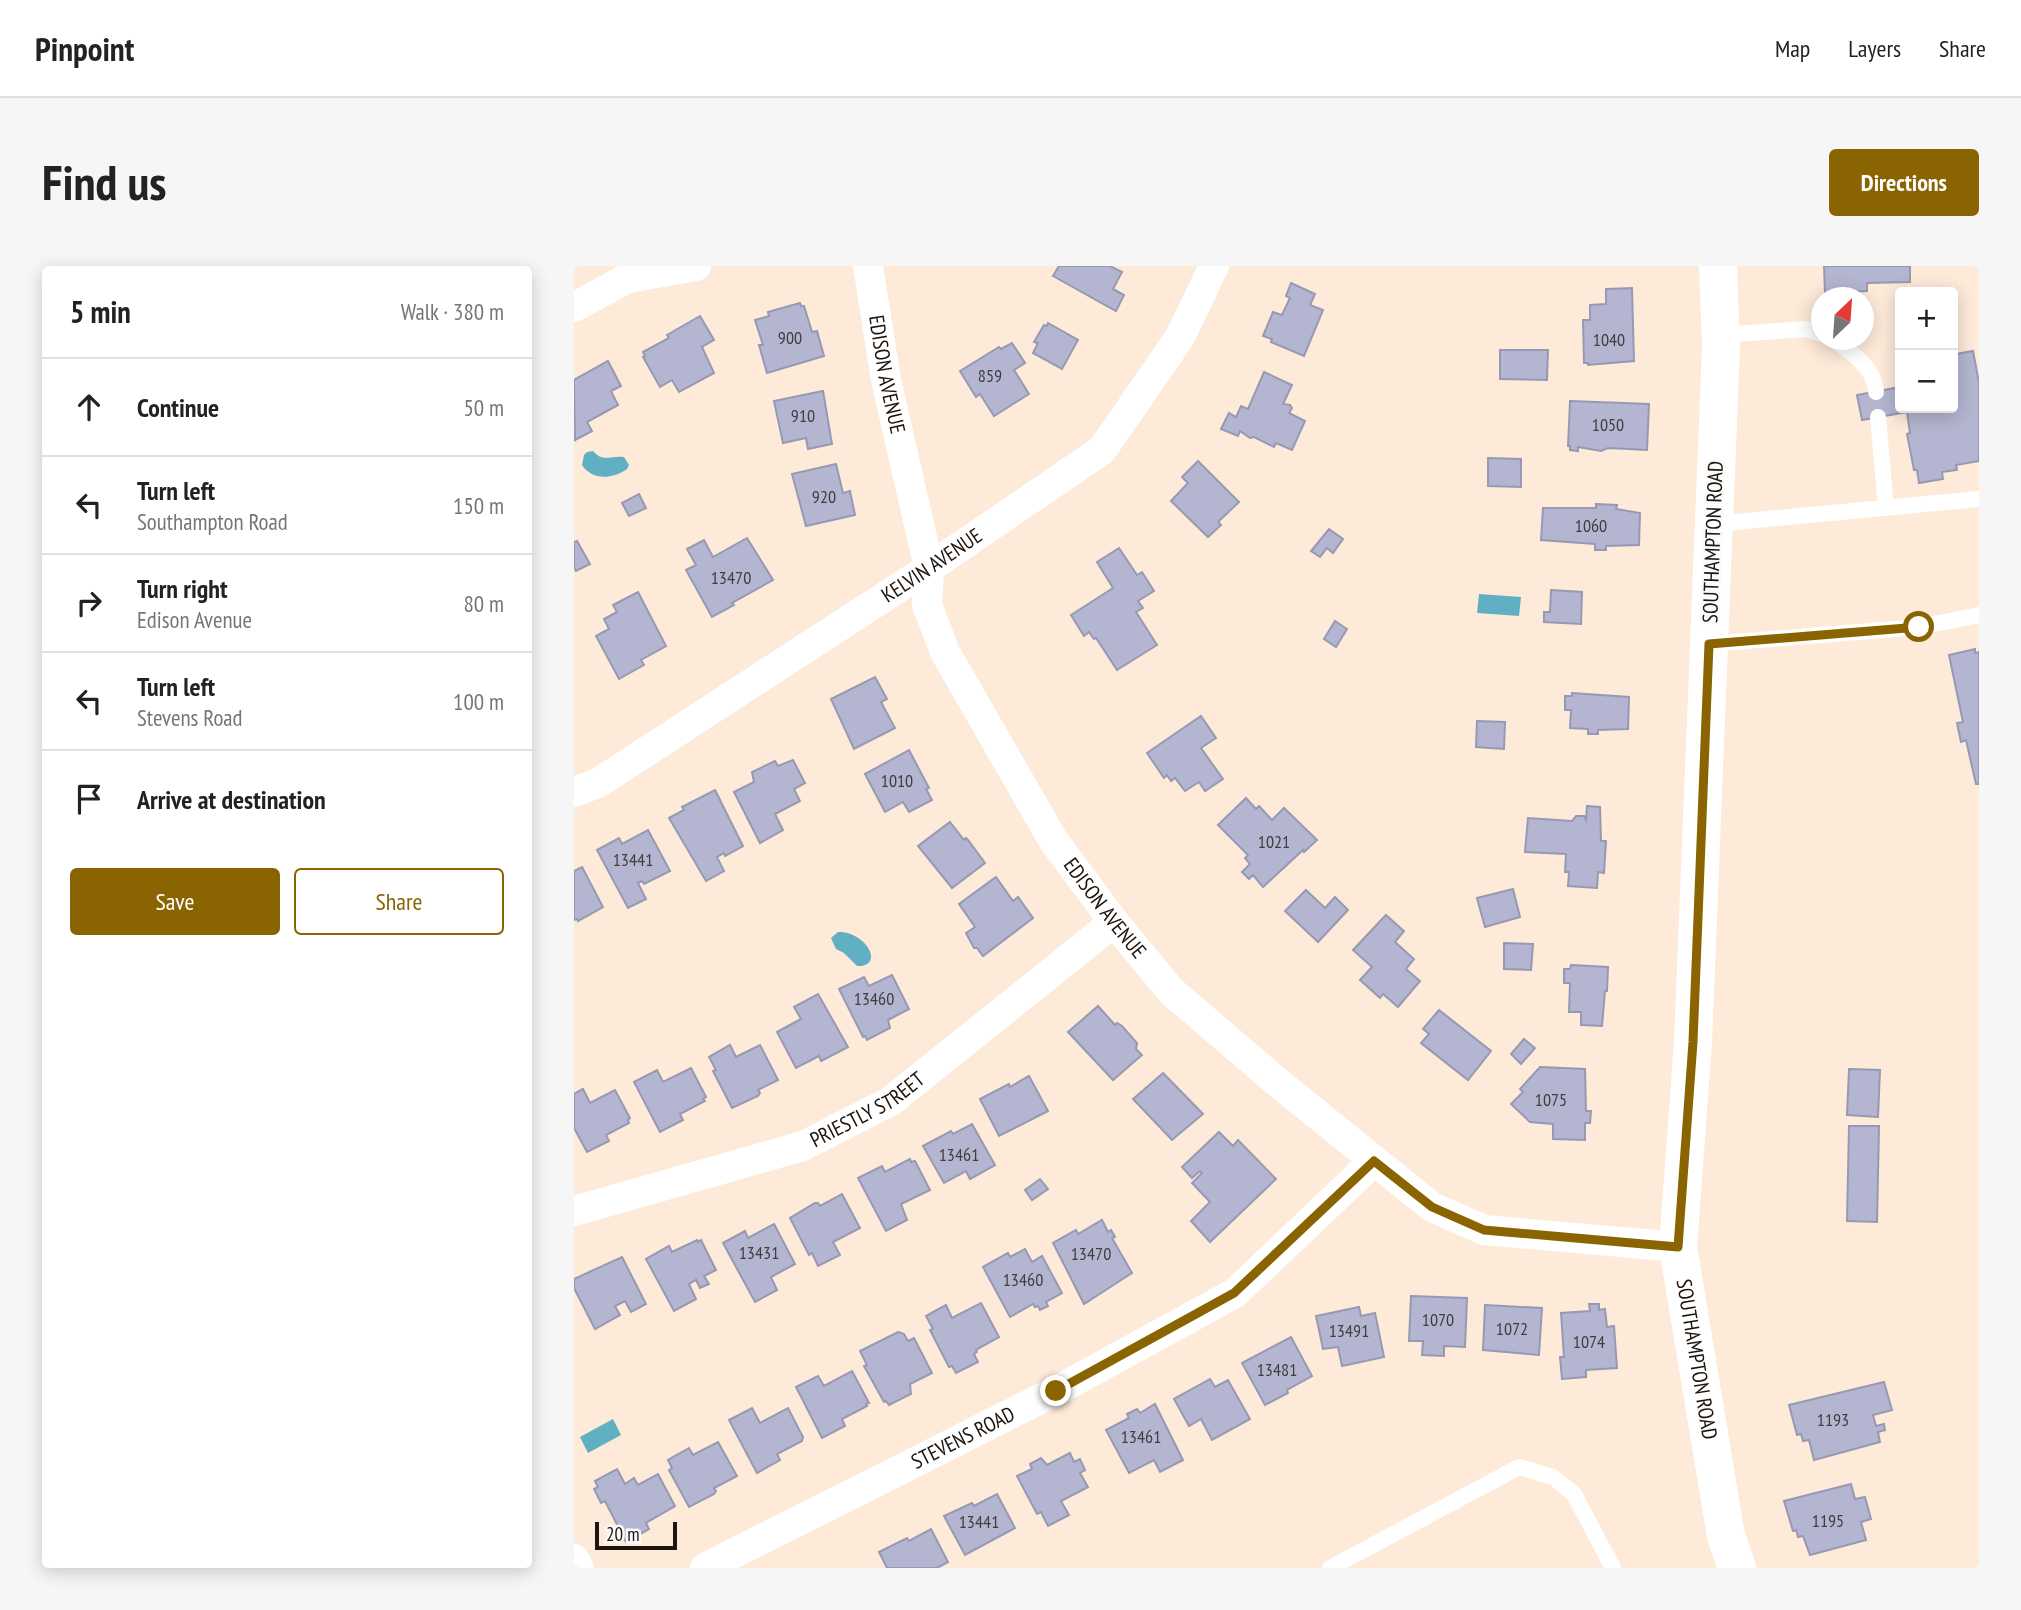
<!DOCTYPE html>
<meta charset="utf-8">
<style>
body{margin:0;font-family:"PT Sans Narrow",sans-serif;background:#f6f6f6;color:#222}
.controls{position:absolute;right:21px;top:21px;display:grid;overflow:hidden;border-radius:7px;box-shadow:0 4px 18px #0003}
.controls button{width:63px;height:63px;display:grid;place-items:center;padding:0;border:0;border-bottom:2px solid #e0e0e0;background:#fff;color:#222;font:35px sans-serif}
.compass{position:absolute;left:1237px;top:21px;width:63px;height:63px;border-radius:50%;background:#fff;box-shadow:0 4px 18px #0003;rotate:25deg}
.scale{position:absolute;left:21px;bottom:18px;width:82px;box-sizing:border-box;padding-left:7px;border:4px solid #1d150e;border-top:0;font-size:19px;line-height:24px;white-space:nowrap;color:#1d150e;-webkit-text-stroke:5px #fbfbfb;paint-order:stroke}
.stop{position:absolute;width:21px;height:21px;margin:-16px;border:5px solid #896401;border-radius:50%;background:#fff}
.stop.end{background:#896401;border-color:#fff;box-shadow:0 2px 7px #0008}
.list{margin:0;padding:0;list-style:none}
h2{display:flex;justify-content:space-between;align-items:center;height:91px;margin:0;padding:0 28px;font-size:30px}
h2 small{font-size:23px;font-weight:400;color:#767676}
.list li{display:grid;grid-template-columns:46px 1fr auto;gap:21px;align-items:center;box-sizing:border-box;height:98px;padding:0 28px;border-top:2px solid #e0e0e0}
.list b{display:block;font-size:26px;white-space:nowrap}
.list p{margin:0;font-size:23px;white-space:nowrap;color:#767676}
.list em{font-size:23px;font-style:normal;color:#767676}
.actions{display:flex;gap:14px;padding:21px 28px}
.actions a{flex:1;padding:16px 0;border:2px solid #896401;border-radius:7px;text-align:center;font-size:24px;color:#896401}
.actions .main{background:#896401;color:#fff}
.icon{flex:none;width:38px;height:38px;fill:none;stroke:currentColor;stroke-width:2;stroke-linecap:round;stroke-linejoin:round}
.map{position:relative;flex:none;width:1405px;height:1302px;overflow:hidden;border-radius:7px}
header{display:flex;align-items:center;gap:42px;box-sizing:border-box;height:98px;padding:0 35px;background:#fff;border-bottom:2px solid #e0e0e0}
header strong{font-size:33px}
nav{display:flex;gap:38px;margin-inline-start:auto;font-size:24px}
.intro{display:flex;align-items:center;justify-content:space-between;box-sizing:border-box;height:168px;padding:0 42px}
h1{margin:0;font-size:49px}
.button{padding:18px 32px;border-radius:7px;background:#896401;color:#fff;font-size:24px;font-weight:700}
main{display:flex;gap:42px;padding:0 42px}
aside{flex:1;background:#fff;border-radius:7px;box-shadow:0 4px 18px #0003}
.map>svg:first-child{display:block}
.water{fill:#61afc2}
.building{fill:#b4b6d1;stroke:#9799b3;stroke-width:2}
.lines{fill:none;stroke-linecap:round;stroke-linejoin:round}
.service{stroke:#fff;stroke-width:16}
.minor{stroke:#fff;stroke-width:30}
.tertiary{stroke:#fff;stroke-width:38}
.route{stroke:#896401;stroke-width:9}
.labels{text-anchor:middle;stroke-width:6;stroke-linejoin:round;paint-order:stroke}
.number-label{font-size:18px;fill:#433d3f}
.street-label{font-size:21px;fill:#1d150e;stroke:#fbfbfb}
</style>
<header>
<strong>Pinpoint</strong>
<nav><a>Map</a><a>Layers</a><a>Share</a></nav>
</header>
<div class="intro"><h1>Find us</h1><a class="button">Directions</a></div>
<main>
<aside>
<h2>5 min<small>Walk · 380 m</small></h2>
<ul class="list">
<li><svg class="icon" aria-label="ahead" viewBox="0 0 24 24"><path d="M12 20V5M6 11l6-6 6 6"/></svg><div><b>Continue</b></div><em>50 m</em></li>
<li><svg class="icon" aria-label="left" viewBox="0 0 24 24"><path d="M17 20v-9H6M10 6l-5 5 5 5"/></svg><div><b>Turn left</b><p>Southampton Road</p></div><em>150 m</em></li>
<li><svg class="icon" aria-label="right" viewBox="0 0 24 24"><path d="M7 20v-9h11M14 6l5 5-5 5"/></svg><div><b>Turn right</b><p>Edison Avenue</p></div><em>80 m</em></li>
<li><svg class="icon" aria-label="left" viewBox="0 0 24 24"><path d="M17 20v-9H6M10 6l-5 5 5 5"/></svg><div><b>Turn left</b><p>Stevens Road</p></div><em>100 m</em></li>
<li><svg class="icon" aria-label="arrive" viewBox="0 0 24 24"><path d="M6 21V4h12l-3 4 3 4H6"/></svg><div><b>Arrive at destination</b></div></li>
</ul>
<div class="actions"><a class="main">Save</a><a>Share</a></div>
</aside>
<div class="map">
<svg width="1405" height="1302" viewBox="0 0 1405 1302">
<rect width="100%" height="100%" fill="#fdead9"/>
<!-- water -->
<g class="water">
<path d="M19 185C29 197 37 189 50 191L55 199 53 203C39 213 18 215 8 199L10 189 13 186Z"/>
<path d="M905 328 947 331 945 350 903 347Z"/>
<path d="M264 666C292 665 312 701 283 700L270 687 262 683 257 672Z"/>
<path d="M39 1153 47 1169 14 1187 6 1171Z"/>
</g>
<!-- building -->
<g class="building">
<path d="M485 0H536L548 6 539 23 550 29 542 45 479 10Z"/>
<path d="M1250 0H1336V16L1293 17V25L1251 27Z"/>
<path d="M717 17 741 28 736 39 749 44 730 90 697 76 698 73 689 70 699 46 708 49 716 32 712 30Z"/>
<path d="M1058 22 1060 95 1014 99V97H1010L1009 54H1016V39L1032 38V23Z"/>
<path d="M226 37 227 40H230L238 66 243 65 250 90 193 107 185 79H189L181 54 195 50 194 46Z"/>
<path d="M126 50 140 74 128 81 140 107 105 126 98 114 86 121 69 91 71 90 69 86 95 72 93 69Z"/>
<path d="M474 57 504 74 488 103 459 87 464 77 460 76 470 59 473 60Z"/>
<path d="M438 77 451 97 440 104 455 128 420 150 406 128 402 131 386 105 425 81 427 83Z"/>
<path d="M1379 77 1382 88 1399 85 1405 117V195L1382 199 1383 204 1368 206 1369 213 1345 217 1343 204H1340L1333 168 1336 167 1333 146 1288 154 1283 129 1326 121V142H1379Z"/>
<path d="M926 84H974L973 114 926 113Z"/>
<path d="M34 95 47 120 37 125 44 139 13 156 18 165 1 174 0 114Z"/>
<path d="M690 106 718 119 709 138 716 139 718 142 715 147 731 155 718 184 702 177 700 181 680 171 676 172 666 165 664 170 647 163 655 147 662 151 667 140 674 143Z"/>
<path d="M249 125 258 178 234 183 232 172 209 177 200 135Z"/>
<path d="M996 135 1075 138 1073 184 1034 182 1027 185 1004 181V185L996 184V180H994Z"/>
<path d="M914 192 947 193V221L914 220Z"/>
<path d="M624 195 665 236 644 256 647 259 634 271 597 235 614 217 608 211Z"/>
<path d="M262 198 269 227 276 225 281 249 232 260 218 208Z"/>
<path d="M65 228 72 242 55 250 48 237Z"/>
<path d="M1022 238 1043 239 1042 243 1066 247 1065 279 1032 280V284H1021V278L967 274 969 242H1022Z"/>
<path d="M755 263 769 273 759 287 753 282 746 291 737 285Z"/>
<path d="M173 272 199 314 158 337 160 339 138 351 112 304 122 299 113 283 130 274 139 291Z"/>
<path d="M3 275 16 298 2 305 0 301V276Z"/>
<path d="M545 282 563 309 568 306 580 325 564 335 569 342 562 346 583 379 543 404 522 372 520 373 515 366 510 370 497 349 539 322 523 296Z"/>
<path d="M977 324 1008 326 1007 358 970 356V346H976Z"/>
<path d="M64 326 92 380 67 394 70 399 45 413 22 370 35 363 30 353 43 346 39 339Z"/>
<path d="M761 355 773 363 762 381 750 373Z"/>
<path d="M1401 383V387L1405 386V518H1402L1392 474 1387 476 1383 457 1389 456 1375 389Z"/>
<path d="M301 411 313 433 307 436 321 462 280 483 257 433Z"/>
<path d="M998 427 1055 431 1054 463 1024 464V468H1014V463L996 462 997 444H991V430H998Z"/>
<path d="M627 450 642 472 627 482 649 513 631 525 625 516 611 525 601 512 597 515 593 509 590 512 573 487Z"/>
<path d="M903 455 931 456 930 483 902 481Z"/>
<path d="M335 484 355 522 352 523 358 534 335 546 329 536 311 546 291 508Z"/>
<path d="M219 494 231 517 220 523 226 535 201 548 209 564 186 577 160 526 180 516 178 506 201 495 204 500Z"/>
<path d="M141 524 169 580 151 590 150 587 143 591 150 605 132 615 95 552 110 544 108 541Z"/>
<path d="M672 532 682 543 685 540 698 554 710 542 743 574 730 586 729 584 689 621 679 609 675 613 668 606 676 598 671 592 674 589 644 559Z"/>
<path d="M1013 540 1026 541 1027 575H1032L1030 607 1024 606 1023 622 994 620 995 606H991L992 588 951 586 954 552 998 555 1002 550H1010L1012 554Z"/>
<path d="M376 556 390 574 392 572 394 574 411 597 378 622 344 580Z"/>
<path d="M74 564 96 605 70 618 68 615 64 617 72 633 54 642 23 584 45 572 48 578Z"/>
<path d="M8 601 29 641 4 655 3 653 0 654V605Z"/>
<path d="M422 611 439 635 444 631 459 652 409 690 403 682H400L392 667 401 661 385 638Z"/>
<path d="M939 623 946 651 911 661 903 632Z"/>
<path d="M732 624 751 642 761 631 774 644 744 676 711 645Z"/>
<path d="M812 649 830 665 821 676 840 693 832 703 846 715 824 741 809 728 806 732 786 714 798 701 779 684Z"/>
<path d="M930 677 959 678 957 704 930 703Z"/>
<path d="M997 699 1034 701 1033 725H1031L1028 760 1007 759V746H995L996 717H990V703H996Z"/>
<path d="M318 709 335 743 314 754 316 762 293 774 291 770 289 771 265 723 290 711 295 720Z"/>
<path d="M244 728 274 781 247 795 245 790 222 802 203 766 227 753 220 741Z"/>
<path d="M524 740 541 759 543 757 548 760 563 777 562 783 568 789 539 814 494 766Z"/>
<path d="M865 744 917 785 894 814 847 777 855 768 849 763Z"/>
<path d="M950 773 961 782 947 798 937 788Z"/>
<path d="M156 779 162 791 186 779 204 814 184 824 186 827 184 830 158 842 139 805 142 804 135 791Z"/>
<path d="M966 801 1011 803 1012 845H1017L1016 857H1011V874L979 873V858L956 856 937 838 949 826 946 823Z"/>
<path d="M117 802 132 831 129 833 131 835 106 848 109 854 86 866 60 816 83 804 89 816Z"/>
<path d="M1275 803 1306 804 1304 851 1273 849Z"/>
<path d="M589 807 629 848 598 874 559 833Z"/>
<path d="M455 810 474 845 425 870 406 833 435 818 436 821Z"/>
<path d="M9 823 16 837 41 824 56 852 54 854 55 857 32 869 35 875 13 886 0 862V828Z"/>
<path d="M398 858 421 899 396 913 392 905 370 917 349 880 377 865 379 868Z"/>
<path d="M1275 860H1305L1303 956 1273 955Z"/>
<path d="M645 866 659 880 664 874 702 913 636 976 617 955 636 936 618 917 628 907 626 905 618 912 608 901Z"/>
<path d="M336 893 337 896 341 895 356 924 327 938 333 954 312 965 284 912 308 900 311 906Z"/>
<path d="M466 913 474 923 458 934 451 924Z"/>
<path d="M268 928 286 962 259 976 266 989 244 1000 238 987 235 989 216 952 241 937H244L246 940Z"/>
<path d="M528 954 534 966 537 964 541 971 538 972 558 1007 510 1038 479 977 502 964 504 968Z"/>
<path d="M200 958 221 998 197 1011 203 1024 181 1036 149 977 171 965 174 972Z"/>
<path d="M123 974 124 976 127 974 142 1004 130 1010 135 1018 126 1022 122 1014 115 1018 122 1033 100 1045 72 993 95 980 98 986Z"/>
<path d="M451 983 458 996 468 990 488 1027 472 1036 474 1040 466 1044 464 1040 461 1041 459 1038 436 1051 409 1001 434 987 436 991Z"/>
<path d="M48 991 72 1038 57 1046 51 1035 41 1040 46 1049 21 1063 0 1022V1013Z"/>
<path d="M837 1030 893 1032 891 1081 870 1080V1090L848 1089 849 1075H835Z"/>
<path d="M407 1037 425 1071 402 1084 403 1086 400 1088 404 1096 382 1107 378 1100 375 1101 356 1064 359 1063 352 1050 372 1039 378 1052Z"/>
<path d="M1015 1038H1025V1044L1031 1043 1033 1061 1040 1060 1043 1102 1012 1104V1111L988 1113 986 1091H990L987 1047 1016 1045Z"/>
<path d="M911 1039 968 1042 965 1089 909 1084Z"/>
<path d="M785 1041 787 1050 801 1047 810 1091 768 1100 764 1081 749 1083 742 1050Z"/>
<path d="M324 1066 330 1068 334 1075 340 1072 358 1107 336 1118 337 1128 315 1139 312 1135 310 1136 290 1100 293 1099 286 1085Z"/>
<path d="M717 1071 738 1110 713 1124 714 1127 691 1139 668 1097Z"/>
<path d="M278 1105 295 1137 292 1138 293 1140 268 1153 271 1160 248 1172 222 1121 244 1110 250 1120Z"/>
<path d="M636 1113 641 1121 654 1114 676 1153 638 1174 627 1153 615 1160 600 1133Z"/>
<path d="M1310 1116 1318 1144 1299 1149 1302 1160 1310 1158 1311 1164 1304 1166 1306 1176 1240 1194 1235 1174 1229 1175 1227 1168 1223 1169 1215 1139Z"/>
<path d="M581 1138 609 1194 586 1206 580 1194 555 1207 532 1164 555 1152 553 1148 563 1143 566 1147Z"/>
<path d="M178 1142 186 1157 214 1142 229 1171 228 1175 203 1188 206 1194 183 1207 155 1154Z"/>
<path d="M144 1176 163 1210 140 1222 142 1225 140 1228 115 1241 95 1204 98 1202 94 1194 115 1182 119 1189Z"/>
<path d="M496 1187 500 1196 506 1193 511 1204 506 1207 514 1221 487 1235 495 1249 474 1260 467 1246 463 1248 443 1210 458 1203 456 1198 467 1192 473 1199Z"/>
<path d="M43 1203 51 1218 60 1212 64 1219 84 1208 101 1240 72 1257 75 1263 52 1276 31 1235 27 1237 20 1223 24 1221 21 1215Z"/>
<path d="M1277 1218 1281 1233 1291 1231 1297 1253 1287 1256 1292 1274 1236 1289 1229 1270 1224 1271 1222 1264 1219 1265 1210 1235Z"/>
<path d="M423 1228 441 1262 391 1289 370 1250 398 1237 400 1240Z"/>
<path d="M357 1263 374 1296 363 1302H313L305 1286 333 1272 335 1275Z"/>
</g>
<g class="lines">
<!-- service -->
<g class="service">
<path d="M1147 69 1233 63 1248 68"/>
<path d="M1260 74C1278 87 1301 102 1302 126"/>
<path d="M1304 151 1312 242"/>
<path d="M1140 258 1405 233"/>
<path d="M1135 378 1345 361 1405 349"/>
<path d="M756 1302 945 1201 979 1211 1000 1228 1039 1302"/>
</g>
<!-- minor -->
<g class="minor">
<path id="s1" d="M294 0 312 114 355 302 353 339 371 386 479 574 540 656 597 725 708 820 858 941 910 964 1104 981"/>
<path d="M0 41 54 12 122 0"/>
<path id="s2" d="M0 526 24 517 355 302 528 184 606 71 640 0"/>
<path id="s3" d="M0 945 229 880 317 835 540 656"/>
<path d="M0 1293 5 1302"/>
<path id="s4" d="M131 1302 482 1125 661 1027 800 895"/>
</g>
<!-- tertiary -->
<path class="tertiary" id="s5" d="M1144 0 1147 81 1119 776 1104 981 1152 1270 1163 1302"/>
</g>
<g class="lines">
<!-- route -->
<path class="route" d="M482 1125 660 1027 800 895 858 941 910 964 1104 981 1119 776 1135 378 1345 361"/>
</g>
<g class="labels">
<!-- number labels -->
<g class="number-label">
<text x="216" y="78">900</text>
<text x="1035" y="80">1040</text>
<text x="416" y="116">859</text>
<text x="229" y="156">910</text>
<text x="1034" y="165">1050</text>
<text x="250" y="237">920</text>
<text x="1017" y="266">1060</text>
<text x="157" y="318">13470</text>
<text x="323" y="521">1010</text>
<text x="700" y="582">1021</text>
<text x="59" y="600">13441</text>
<text x="300" y="739">13460</text>
<text x="977" y="840">1075</text>
<text x="385" y="895">13461</text>
<text x="185" y="993">13431</text>
<text x="517" y="994">13470</text>
<text x="449" y="1020">13460</text>
<text x="864" y="1060">1070</text>
<text x="938" y="1069">1072</text>
<text x="775" y="1071">13491</text>
<text x="1015" y="1082">1074</text>
<text x="703" y="1110">13481</text>
<text x="1259" y="1160">1193</text>
<text x="567" y="1177">13461</text>
<text x="1254" y="1261">1195</text>
<text x="405" y="1262">13441</text>
</g>
<!-- street labels -->
<g class="street-label">
<text dy="7" stroke="none"><textPath href="#s1" startOffset="110">EDISON AVENUE</textPath></text>
<text transform="translate(1139 276) rotate(-88)" y="7">SOUTHAMPTON ROAD</text>
<text dy="7" stroke="none"><textPath href="#s2" startOffset="424">KELVIN AVENUE</textPath></text>
<text dy="7" stroke="none"><textPath href="#s1" startOffset="698">EDISON AVENUE</textPath></text>
<text dy="7" stroke="none"><textPath href="#s3" startOffset="312">PRIESTLY STREET</textPath></text>
<text dy="7" stroke="none"><textPath href="#s5" startOffset="1096">SOUTHAMPTON ROAD</textPath></text>
<text dy="7" stroke="none"><textPath href="#s4" startOffset="289">STEVENS ROAD</textPath></text>
</g>
</g>
</svg>
<div class="controls">
<button>+</button>
<button>−</button>
</div>
<svg class="compass" viewBox="-18 -18 36 36"><path d="M0-13l5 13h-10z" fill="#e53935"/><path d="M0 13l5-13h-10z" fill="#767676"/></svg>
<div class="scale">20 m</div>
<div class="stop" style="left:1345px;top:361px"></div>
<div class="stop end" style="left:482px;top:1125px"></div>
</div>
</main>
